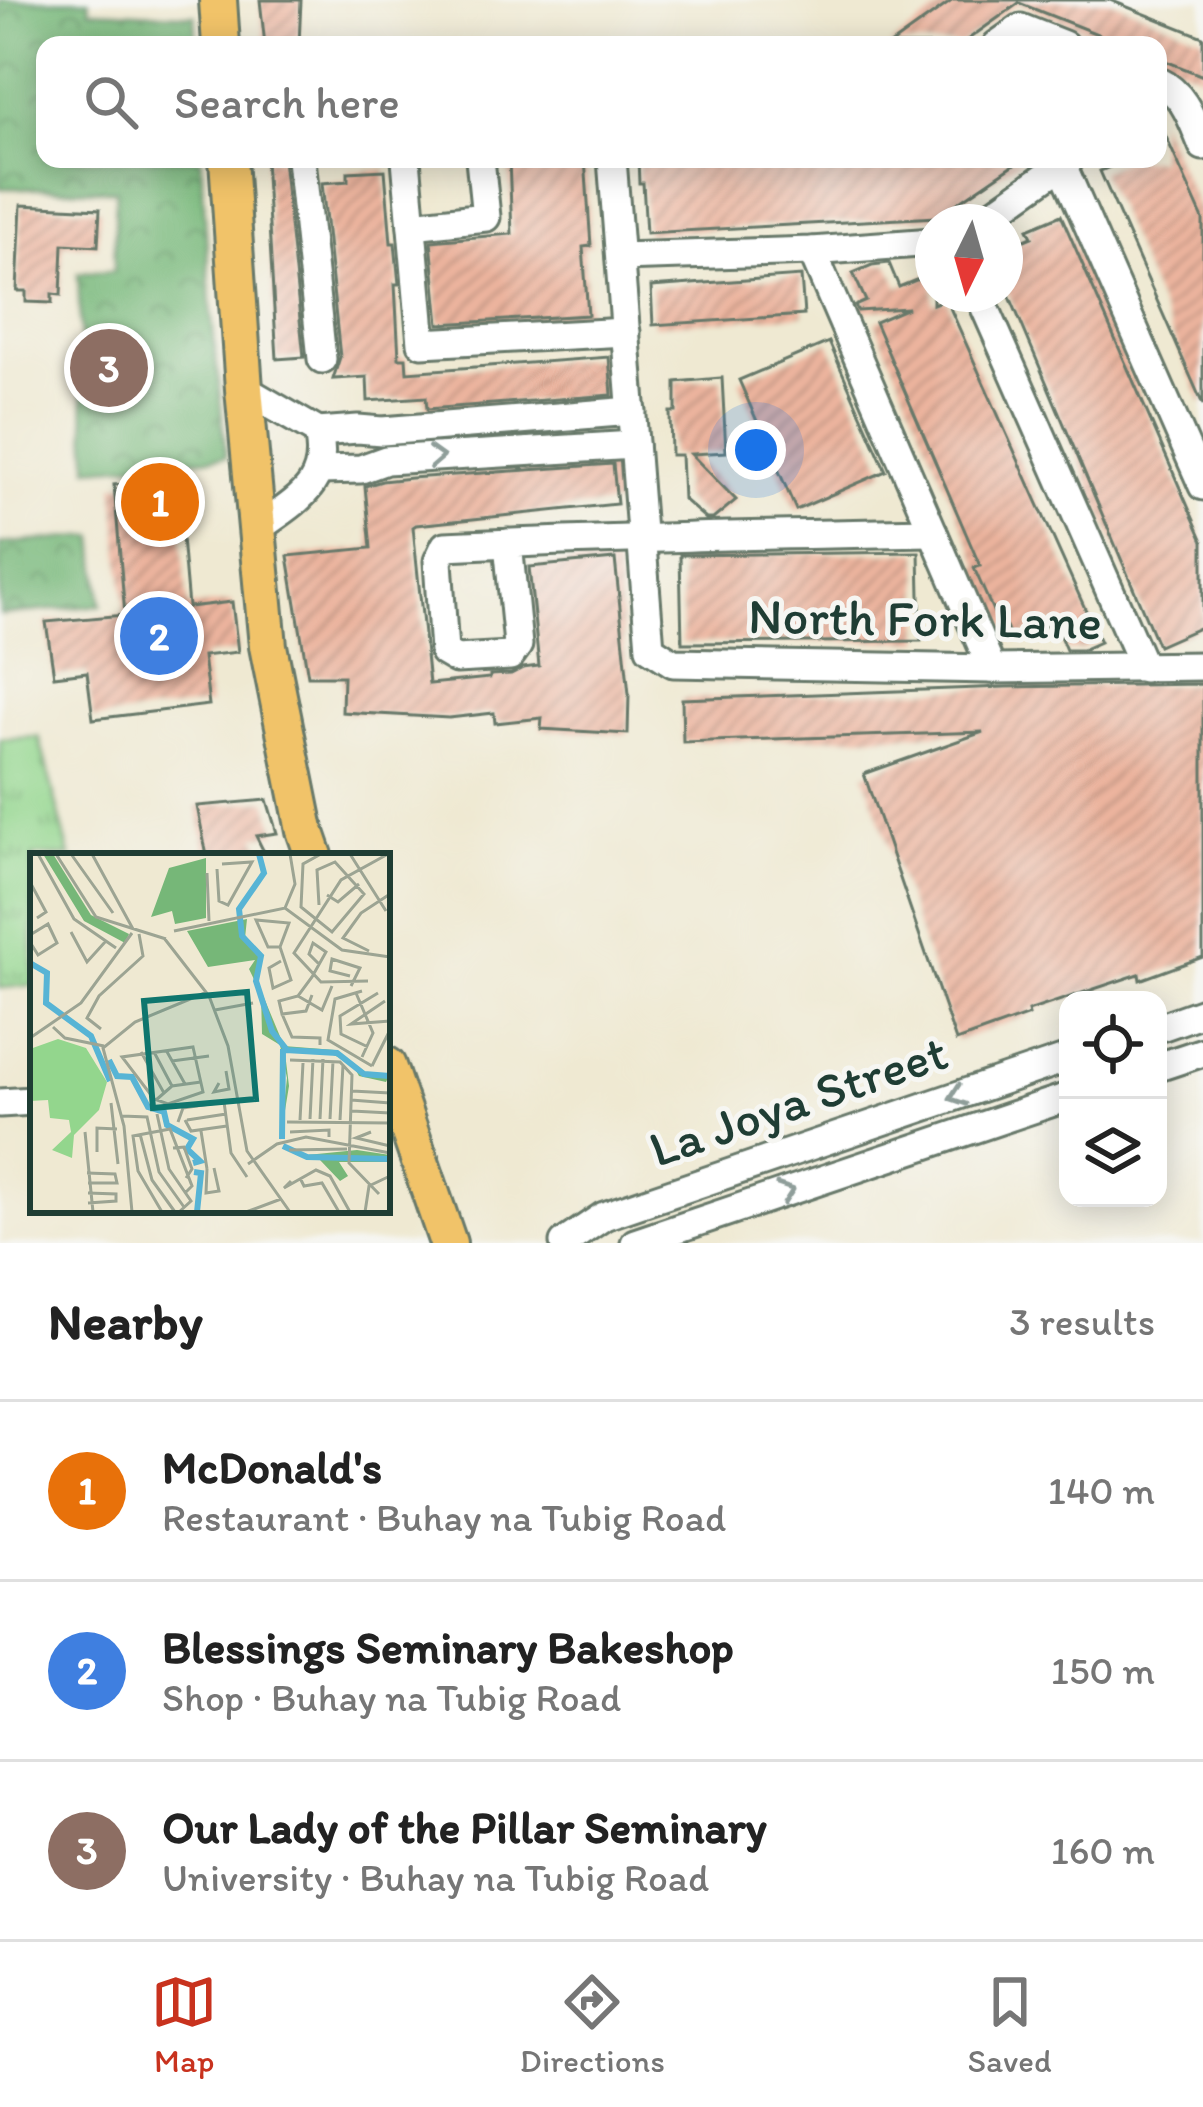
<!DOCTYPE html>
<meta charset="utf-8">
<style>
body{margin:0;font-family:Itim,sans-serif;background:#f2f2f2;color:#222}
.controls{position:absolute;right:36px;bottom:36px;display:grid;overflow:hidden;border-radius:24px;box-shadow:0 6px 30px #0003}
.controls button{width:108px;height:108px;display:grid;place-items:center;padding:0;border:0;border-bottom:3px solid #e0e0e0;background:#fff;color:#222;font:60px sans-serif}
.compass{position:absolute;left:915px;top:204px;width:108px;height:108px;border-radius:50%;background:#fff;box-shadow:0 6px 30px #0003;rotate:185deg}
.you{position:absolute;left:756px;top:450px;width:42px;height:42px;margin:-30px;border:9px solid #fff;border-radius:50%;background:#1a73e8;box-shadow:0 0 0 18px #1a73e833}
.badge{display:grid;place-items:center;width:78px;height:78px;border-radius:50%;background:#c8321e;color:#fff;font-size:39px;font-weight:700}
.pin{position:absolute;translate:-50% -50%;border:6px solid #fff;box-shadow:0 3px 12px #0006}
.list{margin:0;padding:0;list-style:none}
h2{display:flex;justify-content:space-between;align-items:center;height:156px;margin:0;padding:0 48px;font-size:51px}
h2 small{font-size:39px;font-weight:400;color:#767676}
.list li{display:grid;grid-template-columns:78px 1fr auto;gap:36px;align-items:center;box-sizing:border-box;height:180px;padding:0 48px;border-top:3px solid #e0e0e0}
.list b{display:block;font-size:45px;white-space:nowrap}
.list p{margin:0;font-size:39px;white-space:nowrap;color:#767676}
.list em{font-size:39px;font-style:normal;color:#767676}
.icon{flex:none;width:66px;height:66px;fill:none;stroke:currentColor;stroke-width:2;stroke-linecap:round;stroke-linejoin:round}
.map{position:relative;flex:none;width:1203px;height:1243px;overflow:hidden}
.search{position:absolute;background:#fff;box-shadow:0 6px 30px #0003;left:36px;right:36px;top:36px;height:132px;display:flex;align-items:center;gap:30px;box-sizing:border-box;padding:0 42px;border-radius:24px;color:#767676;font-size:45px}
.sheet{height:696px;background:#fff}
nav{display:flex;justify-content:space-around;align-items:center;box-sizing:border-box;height:168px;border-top:3px solid #e0e0e0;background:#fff;font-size:33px;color:#767676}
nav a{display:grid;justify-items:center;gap:6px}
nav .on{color:#c8321e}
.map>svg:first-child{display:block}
.grass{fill:url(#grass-tufts);stroke:#598a60;stroke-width:3}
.forest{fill:url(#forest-crowns);stroke:#4a7a56;stroke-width:3}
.building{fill:url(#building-hatch)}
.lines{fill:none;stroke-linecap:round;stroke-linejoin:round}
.minor-casing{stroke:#68796b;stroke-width:33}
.major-casing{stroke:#68796b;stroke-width:42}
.minor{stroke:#fff;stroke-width:27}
.major{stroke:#f1c369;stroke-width:36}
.oneway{stroke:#8f9e9a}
.labels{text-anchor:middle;stroke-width:10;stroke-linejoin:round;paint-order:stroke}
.street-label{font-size:51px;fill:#1f3d34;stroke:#f6f6f2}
.inset-river{fill:none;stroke:#57b4d5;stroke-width:6}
.inset-road{fill:none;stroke:#9ca493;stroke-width:3}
.view{fill:#0f766e;fill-opacity:0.15;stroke:#0f766e;stroke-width:6}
.inset-edge{fill:none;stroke:#1f3d34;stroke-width:6}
</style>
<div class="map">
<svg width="1203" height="1243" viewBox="0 0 1203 1243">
<defs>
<pattern id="grass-tufts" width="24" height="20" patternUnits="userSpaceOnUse" patternTransform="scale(3)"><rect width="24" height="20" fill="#93d68d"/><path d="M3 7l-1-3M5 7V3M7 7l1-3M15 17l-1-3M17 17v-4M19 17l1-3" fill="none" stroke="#77af74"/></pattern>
<pattern id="forest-crowns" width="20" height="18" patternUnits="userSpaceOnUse" patternTransform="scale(3)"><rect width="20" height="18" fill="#76b778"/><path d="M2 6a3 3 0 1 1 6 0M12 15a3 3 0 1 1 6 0" fill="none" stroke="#609663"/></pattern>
<pattern id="building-hatch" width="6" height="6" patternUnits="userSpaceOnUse" patternTransform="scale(3)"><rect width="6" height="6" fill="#ecb49e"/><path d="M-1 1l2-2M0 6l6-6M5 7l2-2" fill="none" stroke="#bf9482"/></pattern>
</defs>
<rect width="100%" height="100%" fill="#f6f6f2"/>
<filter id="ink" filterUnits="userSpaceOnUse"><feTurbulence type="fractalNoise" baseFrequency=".00833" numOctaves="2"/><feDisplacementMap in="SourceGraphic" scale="24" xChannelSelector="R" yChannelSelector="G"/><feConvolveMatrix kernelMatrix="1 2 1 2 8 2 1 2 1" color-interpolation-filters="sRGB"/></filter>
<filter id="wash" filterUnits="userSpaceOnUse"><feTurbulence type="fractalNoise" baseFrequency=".004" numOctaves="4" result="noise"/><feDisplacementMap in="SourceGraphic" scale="48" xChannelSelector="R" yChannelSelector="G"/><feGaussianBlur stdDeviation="2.7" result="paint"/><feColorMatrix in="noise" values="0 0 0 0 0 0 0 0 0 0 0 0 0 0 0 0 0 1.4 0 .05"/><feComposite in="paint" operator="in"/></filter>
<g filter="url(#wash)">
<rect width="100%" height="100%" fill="#efe9d2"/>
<!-- grass -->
<path class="grass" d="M39 737 70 856H33V985L0 988V739Z"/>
<!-- forest -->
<g class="forest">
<path d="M0 0H89L90 10 195 15 196 45H45V159H201L212 319 226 457 89 468 83 395 78 273 114 271 116 190 0 188Z"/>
<path d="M95 536 101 605 0 615V544Z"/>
</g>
<g id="blocks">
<!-- building -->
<g class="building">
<path d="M260 0H301L299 44 265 45Z"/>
<path d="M953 0H1110L1203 37V76L1158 58V45H1125L1019 3 960 45H890Z"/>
<path d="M1158 119 1203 219V405L1100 171 1129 159H1158Z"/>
<path d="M265 159H283L304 357 277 359Z"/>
<path d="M509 159H585L591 246 583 247 588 315 439 324 431 241 512 234Z"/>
<path d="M638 159H1022L937 217 646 233 643 183H639Z"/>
<path d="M385 170 391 243H395L399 284H395L399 358H406L407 372 609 357 612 395 427 409 426 397 368 401 367 377 333 379 340 357 322 183 348 181V172Z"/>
<path d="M21 205 100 209 98 246 63 244 61 295 52 294V303L26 302V291H17Z"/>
<path d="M1061 215 1203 541V626L1158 646 1005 285V248L1032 237 1028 229Z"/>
<path d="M889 263 899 287 933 273V304L946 299 1100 642 1082 650H1066L1054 622 1012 641 999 611 994 613 974 568 980 566 875 322 908 308 858 311 855 306 866 301 853 273 872 265Z"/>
<path d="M801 276 804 315 653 325 651 287Z"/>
<path d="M829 342 886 471 796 510 739 380Z"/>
<path d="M722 378 726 452 691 454 736 500 713 519H706L683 499 681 455H671L670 412H676V382Z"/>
<path d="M613 464 617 504 416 525 413 527 429 684 490 678V675L511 674 523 668 539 666 529 567 615 559 629 694 628 734 541 729 542 718 495 723 494 713 449 718 342 712 343 676H308L288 556 371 548 365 486 382 481 411 478Z"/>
<path d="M177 480 188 607 232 602 238 652 203 656 209 705 93 719 87 672 54 676 46 622 125 615 114 485Z"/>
<path d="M919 552 921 641 682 643 680 555Z"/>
<path d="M1203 684V957L1140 980 1139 974 1028 1011 1029 1015 956 1041 864 774 983 732 683 742 682 699 1005 687Z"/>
<path d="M267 800 277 833 256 836 266 856H207L197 806Z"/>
</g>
</g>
</g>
<g filter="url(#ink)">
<use href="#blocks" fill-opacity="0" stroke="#68796b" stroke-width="3"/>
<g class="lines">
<!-- minor casing -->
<g class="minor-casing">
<g id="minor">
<path d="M997 45 1021 28 1064 45"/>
<path d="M1158 81C1185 94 1192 120 1203 146"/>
<path d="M301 159 322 359"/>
<path d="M406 159 422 343 626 332"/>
<path d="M612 159 650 648 673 663 992 669 1203 666"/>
<path d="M1062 165 1203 486"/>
<path d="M981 222 1070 159"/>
<path d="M412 225 486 217 480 159"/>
<path d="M812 251 992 669"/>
<path d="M620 257 812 251 933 242"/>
<path d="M979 294 1144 668"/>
<path d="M244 389 318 432C331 486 295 501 256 530"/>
<path d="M318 432 358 429 382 431 632 411"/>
<path d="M320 470 361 469 386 460 634 445"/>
<path d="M508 543 518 645 510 656 456 659 444 652 438 561 445 546C608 538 771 535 933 532"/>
<path d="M1158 1028 1203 1012"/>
<path d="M1158 1067 1203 1052"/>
<path d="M0 1103 33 1101"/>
<path d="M564 1243 604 1216 1068 1058"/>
<path d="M635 1243 1068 1097"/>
</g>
</g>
<!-- major casing -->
<g class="major-casing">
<g id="major">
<path d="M218 0 221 45"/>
<path d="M228 159 244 389 268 646 305 830 314 856"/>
<path d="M387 1066 448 1243"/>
</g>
</g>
<!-- minor -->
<use href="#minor" class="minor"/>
<!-- major -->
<use href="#major" class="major"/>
</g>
<!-- one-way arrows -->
<defs><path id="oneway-chevron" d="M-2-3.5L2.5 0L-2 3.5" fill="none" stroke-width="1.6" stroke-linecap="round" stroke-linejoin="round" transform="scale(3)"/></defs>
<g class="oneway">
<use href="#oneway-chevron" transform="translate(436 457) rotate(-3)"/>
<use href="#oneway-chevron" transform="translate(957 1096) rotate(161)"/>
<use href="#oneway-chevron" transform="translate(786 1192) rotate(-19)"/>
</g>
</g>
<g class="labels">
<!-- street labels -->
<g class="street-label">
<text transform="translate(925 618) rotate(1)" y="18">North Fork Lane</text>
<text transform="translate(798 1100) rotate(-19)" y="18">La Joya Street</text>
</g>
</g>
<!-- overview -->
<g transform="translate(30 853)">
<rect width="360" height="360" fill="#efe9d2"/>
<path d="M28 186 56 195 77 229 69 257 44 282 42 305 22 297 41 279 39 267 20 265 18 247 0 248V196Z" fill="#93d68d"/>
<path d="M13 1H23L61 62 99 81 95 90 54 68ZM176 5V65L145 71 142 58 121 64 139 15ZM217 66 215 85 232 102 227 128 254 193 305 197 337 220 360 221 356 229 329 223 322 210 294 198 255 200 259 233 250 288 257 225 250 192 232 181 231 141 219 116 225 107 178 114 157 78ZM250 294 277 302 327 297 360 302V309H309L318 323 310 328 290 307Z" fill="#76b778"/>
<path class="inset-river" d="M229 1 234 20 209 56 212 83 231 103 226 128 242 178 257 197 307 200 334 221 360 223M0 110 17 120 16 150 61 183 80 228M79 207 87 223 102 224 118 254 134 259 137 272 163 286 157 296 170 308 163 310M252 286 253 196M253 293 277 304 360 306M164 319 171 320 167 359"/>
<path class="inset-road" d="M8 1 44 66 86 95M26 1 66 64 136 86M41 1 83 60M62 1 103 76M320 1 356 58M187 16 189 48 198 52 222 9 192 11M177 20 179 68M0 29 16 59 7 65M297 42 308 49 329 31M289 52 287 17 305 9 334 41 302 79 271 54 273 11 291 1M255 55 265 31 260 1M144 78 255 55 312 97 360 104M41 79 57 109 75 89M0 82 18 71 27 90 8 102 0 89M134 85 179 143 198 193 217 298 260 359M250 94H238L226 67 259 70 250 94 261 127 243 135 239 115 251 108M339 98 313 85 331 60 360 41M320 123 300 118 302 106 330 115 321 133M338 128 291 129 264 100 311 27 358 1M332 138 305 146 298 187 342 213M326 140 343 180 332 204M282 142 276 158 252 161 249 148 268 143 282 124 296 99 283 90 279 101 289 111M268 143 292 157 302 133M355 148 321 171 360 168M185 157 223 150M252 161 262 184 290 185V192M23 174 35 185 74 193M71 176 57 165 69 143 113 103 109 81M0 185 51 150 102 80M163 194 173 239 138 251 124 246 92 204ZM338 194 311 181 310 163 348 140M136 197 155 231M111 199 134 240M124 199 142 233M260 207 310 209 322 222 319 310 349 341M142 208 179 203M342 213 360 177M189 230 184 239 199 236 196 218M322 238 360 240M126 247 142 233 171 229M321 247 360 250M81 250 88 311M322 258 360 260M127 261 139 316 161 348 149 359M92 263 117 264 129 319 154 354M280 266 283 206M290 266 293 206M300 266 303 208M155 267 161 278 197 273M157 267 196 261M270 267 273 210M310 267 313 212M148 269 153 255 194 249 201 300 217 324M257 269 360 270M171 278 177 316M55 279 63 359M260 279 299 277V284M341 279 326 285 360 293M110 281 122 327 145 359M143 295 154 294 162 316 156 325M259 297 317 296M67 299V275L87 276M218 311 247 291 276 284 360 300M177 316 176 340 189 338 184 315M57 320 85 321 87 330H58M270 325 274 333 292 330 309 359M261 328 254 335 286 317 300 323 320 359M58 340 86 341V348L58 350M102 359 94 273 73 195 105 169 177 139M132 359 108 318 103 283 140 276 162 333 155 340M216 359 251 346M335 359 339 333 360 323"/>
<path class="view" d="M217 139 226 246 123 255 114 148Z"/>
<rect width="360" height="360" class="inset-edge"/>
</g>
</svg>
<div class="controls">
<button><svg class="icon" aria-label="locate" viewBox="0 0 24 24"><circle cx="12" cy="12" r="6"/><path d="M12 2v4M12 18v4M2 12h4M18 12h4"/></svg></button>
<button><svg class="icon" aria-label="layers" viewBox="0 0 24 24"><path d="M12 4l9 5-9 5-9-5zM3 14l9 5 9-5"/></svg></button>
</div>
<svg class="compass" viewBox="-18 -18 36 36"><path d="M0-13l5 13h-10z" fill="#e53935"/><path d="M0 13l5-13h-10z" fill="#767676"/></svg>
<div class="you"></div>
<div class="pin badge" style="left:160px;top:502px;background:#e8710a">1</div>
<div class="pin badge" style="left:159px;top:636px;background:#3f7fe0">2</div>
<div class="pin badge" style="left:109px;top:368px;background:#8d6e63">3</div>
<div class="search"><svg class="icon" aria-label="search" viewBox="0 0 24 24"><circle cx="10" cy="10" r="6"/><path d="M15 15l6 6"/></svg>Search here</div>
</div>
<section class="sheet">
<h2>Nearby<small>3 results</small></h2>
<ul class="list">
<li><span class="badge" style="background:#e8710a">1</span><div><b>McDonald's</b><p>Restaurant · Buhay na Tubig Road</p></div><em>140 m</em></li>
<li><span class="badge" style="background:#3f7fe0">2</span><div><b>Blessings Seminary Bakeshop</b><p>Shop · Buhay na Tubig Road</p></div><em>150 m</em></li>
<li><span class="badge" style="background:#8d6e63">3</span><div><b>Our Lady of the Pillar Seminary</b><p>University · Buhay na Tubig Road</p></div><em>160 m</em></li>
</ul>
</section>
<nav>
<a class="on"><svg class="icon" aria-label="map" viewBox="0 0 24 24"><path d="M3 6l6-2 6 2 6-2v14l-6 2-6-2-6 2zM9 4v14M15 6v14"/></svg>Map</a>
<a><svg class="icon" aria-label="directions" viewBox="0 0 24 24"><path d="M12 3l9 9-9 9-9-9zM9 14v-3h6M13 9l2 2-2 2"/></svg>Directions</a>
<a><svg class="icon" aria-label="saved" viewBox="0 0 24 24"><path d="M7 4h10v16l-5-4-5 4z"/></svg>Saved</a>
</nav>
